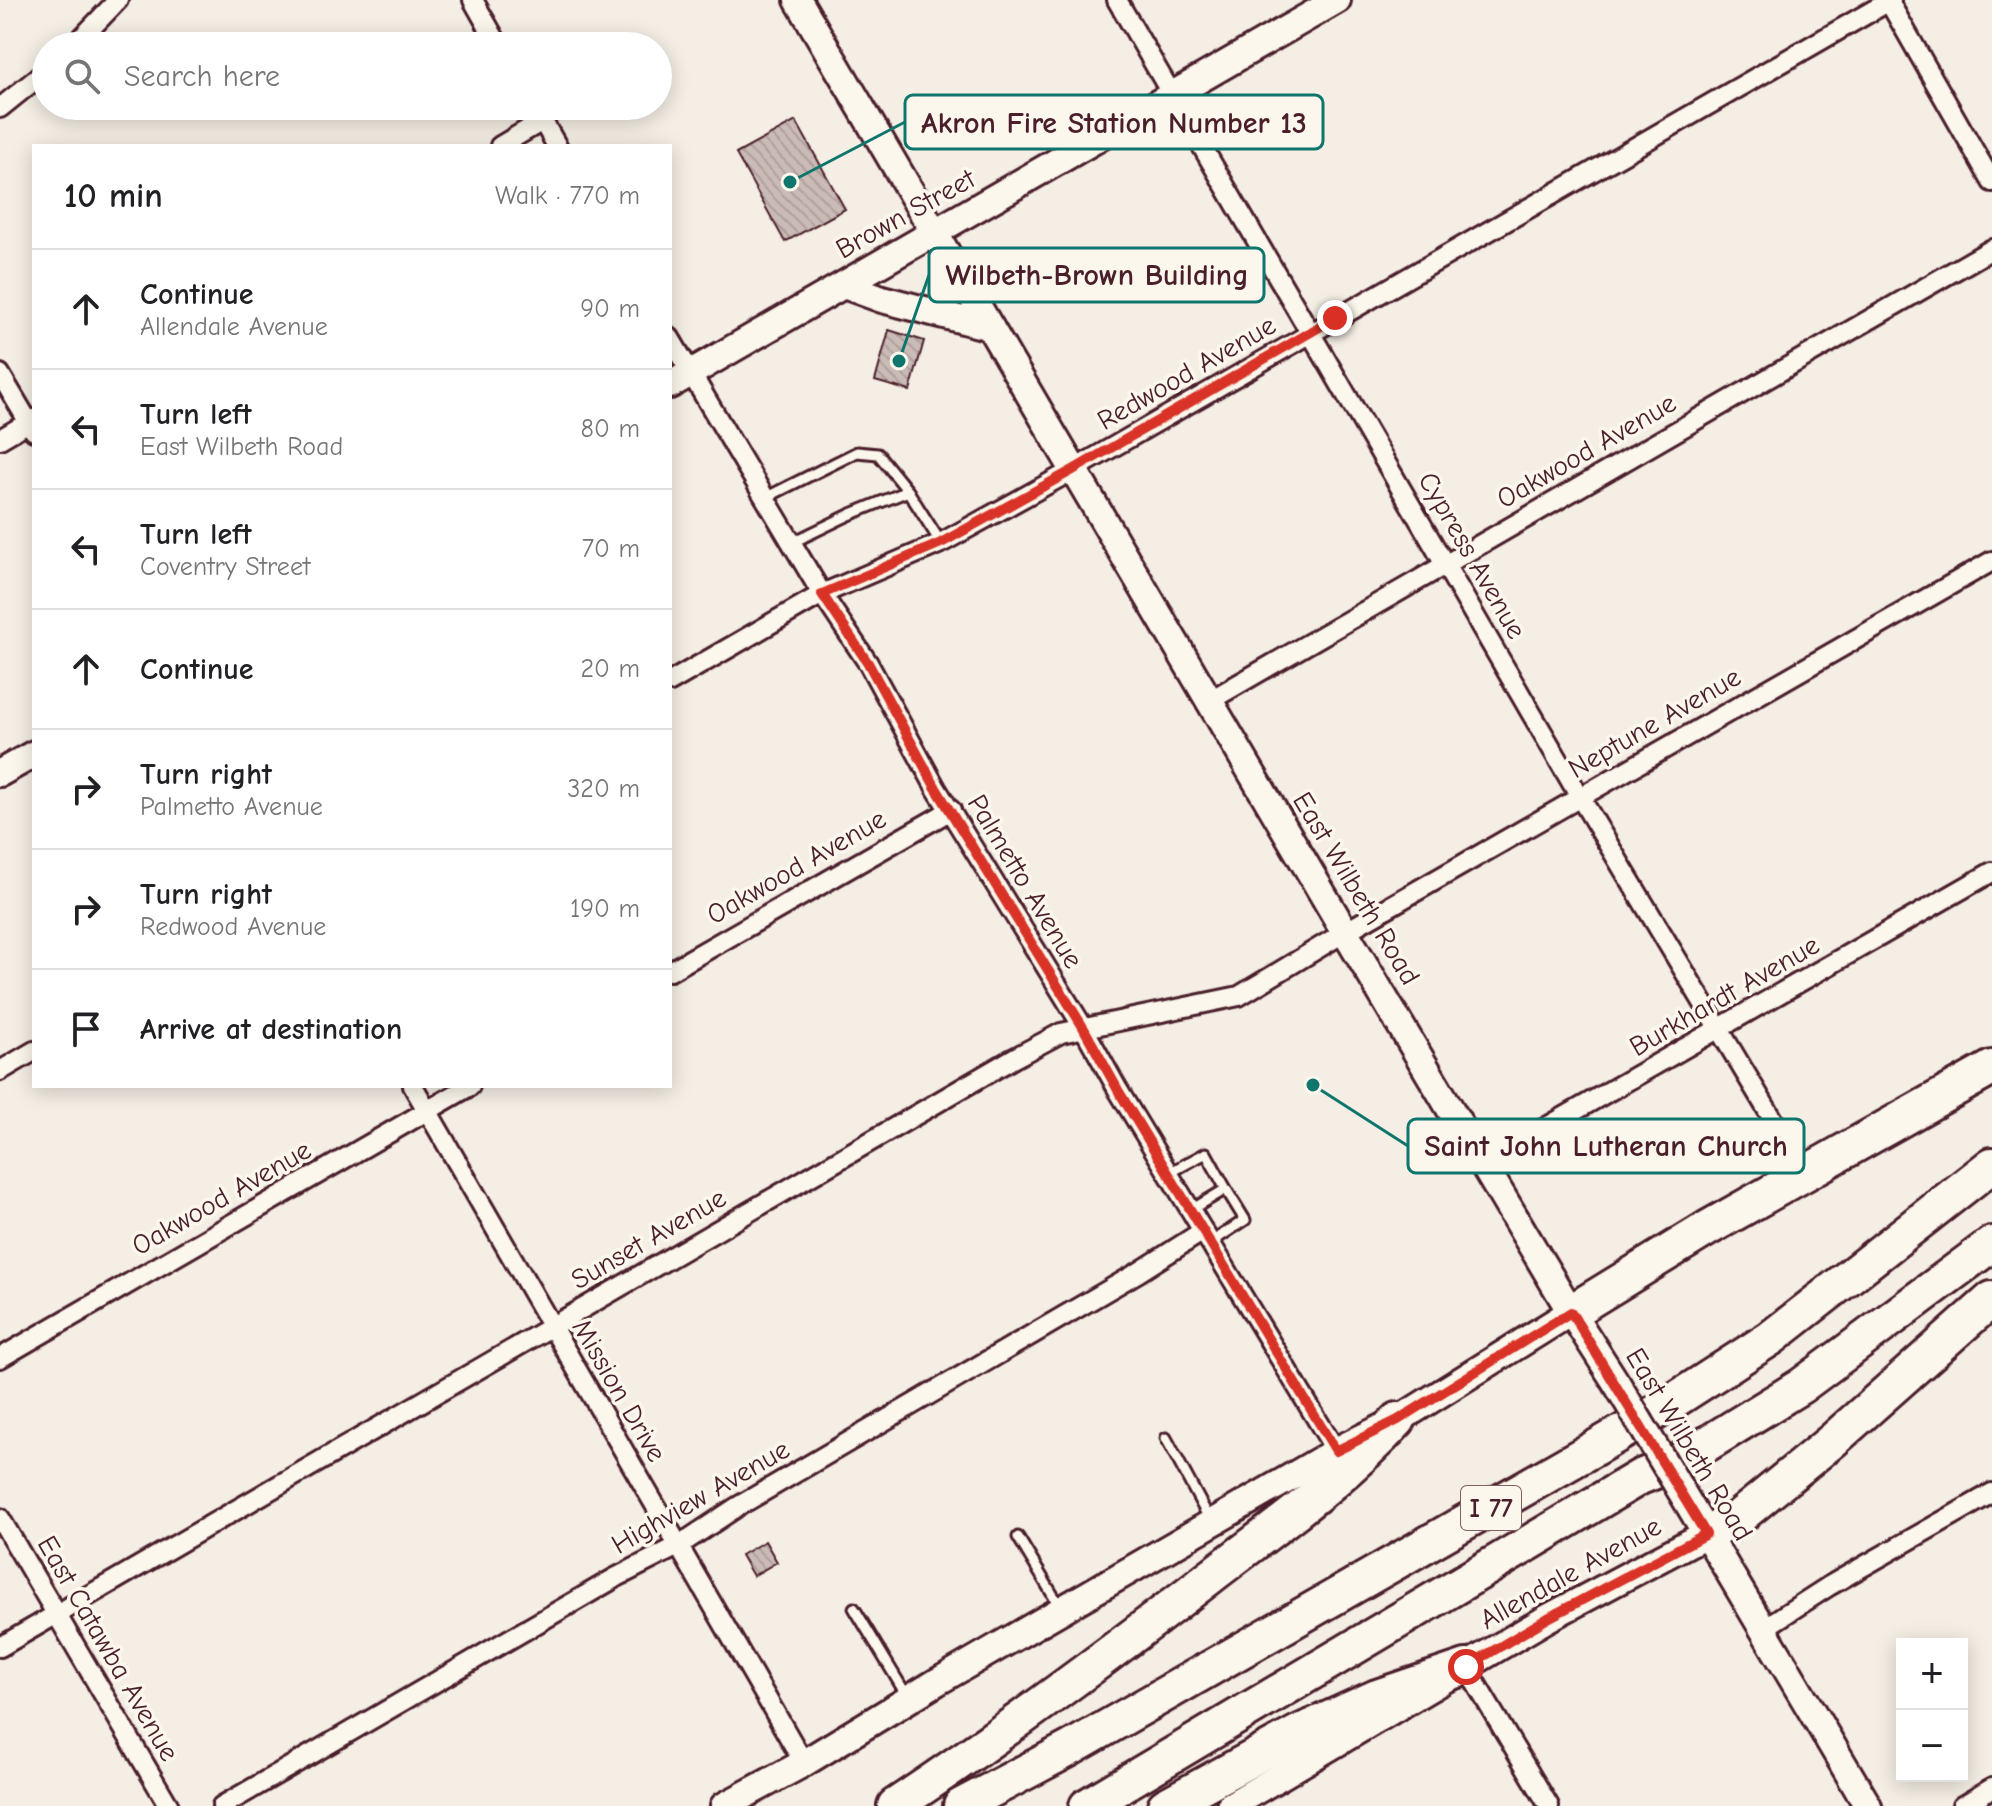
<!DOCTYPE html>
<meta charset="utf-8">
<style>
body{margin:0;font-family:"Comic Neue",sans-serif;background:#f6f6f6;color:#202124}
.controls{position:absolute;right:24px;bottom:24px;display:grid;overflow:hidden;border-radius:0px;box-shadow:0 4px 20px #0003}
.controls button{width:72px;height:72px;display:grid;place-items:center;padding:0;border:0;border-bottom:2px solid #e0e0e0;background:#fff;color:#202124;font:40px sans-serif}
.stop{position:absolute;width:24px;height:24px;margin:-18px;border:6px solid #d93025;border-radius:50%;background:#fff}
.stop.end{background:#d93025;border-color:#fff;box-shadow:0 2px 8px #0008}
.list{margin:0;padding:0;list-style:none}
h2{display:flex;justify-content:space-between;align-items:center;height:104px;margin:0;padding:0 32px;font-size:34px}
h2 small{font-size:26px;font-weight:400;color:#757577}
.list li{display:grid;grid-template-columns:52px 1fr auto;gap:24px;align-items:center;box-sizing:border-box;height:120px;padding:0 32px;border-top:2px solid #e0e0e0}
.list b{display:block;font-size:30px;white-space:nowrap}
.list p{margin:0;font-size:26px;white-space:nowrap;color:#757577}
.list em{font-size:26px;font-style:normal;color:#757577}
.icon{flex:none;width:44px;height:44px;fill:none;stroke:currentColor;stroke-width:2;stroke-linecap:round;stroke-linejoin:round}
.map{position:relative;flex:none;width:1992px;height:1806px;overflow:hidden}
.search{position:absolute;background:#fff;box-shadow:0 4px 20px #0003;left:32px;top:32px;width:640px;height:88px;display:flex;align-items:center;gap:20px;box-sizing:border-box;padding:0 28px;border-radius:44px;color:#757577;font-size:30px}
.panel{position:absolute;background:#fff;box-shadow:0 4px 20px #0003;left:32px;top:144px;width:640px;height:944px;border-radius:0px}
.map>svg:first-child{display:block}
.building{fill:url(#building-back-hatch);stroke:#4a1f2b;stroke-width:2}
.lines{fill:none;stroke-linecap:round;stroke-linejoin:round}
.service-casing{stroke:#4a1f2b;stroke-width:15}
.minor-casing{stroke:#4a1f2b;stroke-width:24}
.secondary-casing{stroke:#4a1f2b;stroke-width:32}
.motorway-casing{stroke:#4a1f2b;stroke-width:40}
.service{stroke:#fbf7ec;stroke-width:9}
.minor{stroke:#fbf7ec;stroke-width:18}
.secondary{stroke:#fbf7ec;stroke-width:26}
.motorway{stroke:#fbf7ec;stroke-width:34}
.secondary-bridge-casing{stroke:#4a1f2b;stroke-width:32;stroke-linecap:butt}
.secondary-bridge{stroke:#fbf7ec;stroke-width:26}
.route{stroke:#d93025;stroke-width:10}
.labels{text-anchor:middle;stroke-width:7;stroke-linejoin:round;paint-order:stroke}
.shield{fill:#fbf7ec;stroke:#7f6065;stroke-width:2}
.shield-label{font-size:26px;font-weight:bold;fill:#4a1f2b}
.street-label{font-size:28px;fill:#4a1f2b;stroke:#fbf7ec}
.leader{fill:none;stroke:#0f766e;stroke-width:3}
.callout-dot{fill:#0f766e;stroke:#fbf7ec;stroke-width:3}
.callout{fill:#fbf7ec;stroke:#0f766e;stroke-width:3}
.callout-label{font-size:30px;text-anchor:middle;font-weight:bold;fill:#4a1f2b}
</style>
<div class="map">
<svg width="1992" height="1806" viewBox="0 0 1992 1806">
<defs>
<pattern id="building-back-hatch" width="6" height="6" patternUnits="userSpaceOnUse" patternTransform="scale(2)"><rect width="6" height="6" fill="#cabbb6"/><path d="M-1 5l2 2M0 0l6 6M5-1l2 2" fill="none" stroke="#afa09d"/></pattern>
</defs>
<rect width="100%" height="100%" fill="#f4eee4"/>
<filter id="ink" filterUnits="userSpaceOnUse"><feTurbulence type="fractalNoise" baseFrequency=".0125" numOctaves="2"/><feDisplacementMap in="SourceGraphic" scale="16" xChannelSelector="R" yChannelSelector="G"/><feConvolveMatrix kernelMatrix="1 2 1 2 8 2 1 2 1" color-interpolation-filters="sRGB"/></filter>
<g filter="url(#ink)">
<!-- building -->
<g class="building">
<path d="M796 121 845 209 785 242 736 154Z"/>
<path d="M889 330 924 341 910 391 875 381Z"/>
<path d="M765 1541 777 1562 753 1576 741 1555Z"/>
</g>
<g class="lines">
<!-- service casing -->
<g class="service-casing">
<g id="service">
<path d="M765 498 857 452 878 454 908 491 941 543"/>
<path d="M791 543 849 515 908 491"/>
<path d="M1169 1173 1206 1153 1226 1189 1191 1210"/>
<path d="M1210 1243 1245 1220 1226 1189"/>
<path d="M1166 1438 1210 1520"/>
<path d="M1018 1537 1060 1607"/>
<path d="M854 1608 907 1696"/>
</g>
</g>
<!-- minor casing -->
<g class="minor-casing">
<g id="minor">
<path d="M473 0 499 46"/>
<path d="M1117 0 1580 797 1783 1136"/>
<path d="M1888 0 1992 182"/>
<path d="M74 46 118 0"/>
<path d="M534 106 557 146"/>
<path d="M0 108 46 71"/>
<path d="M500 146 542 121"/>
<path d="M670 338 822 594 868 663 936 788 1083 1027 1118 1090 1336 1451"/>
<path d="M0 374 34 431"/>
<path d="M0 439 34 419"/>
<path d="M670 682 822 594 941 543 1073 470 1891 0"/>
<path d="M1209 701 1992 249"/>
<path d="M670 971 951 810"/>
<path d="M0 1071 34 1051"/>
<path d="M413 1086 804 1763"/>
<path d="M1482 1164 1992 872"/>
<path d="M0 1358 470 1086"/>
<path d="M0 1518 169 1806"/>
<path d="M1764 1628 1829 1586 1992 1493"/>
<path d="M0 1647 1014 1058 1061 1033 1239 996 1345 932 1992 561"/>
<path d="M1466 1667 1549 1806"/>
<path d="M222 1806 615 1578 678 1546 737 1507 1139 1272 1203 1231"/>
<path d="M1962 1806 1992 1788"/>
</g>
</g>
<!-- secondary casing -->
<g class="secondary-casing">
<g id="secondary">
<path d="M798 0 1345 932 1571 1312 1617 1384"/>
<path d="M844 285 882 299 990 327"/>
<path d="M670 385 1337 0"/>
<path d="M0 773 34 754"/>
<path d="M1678 1486 1868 1806"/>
<path d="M724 1806 804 1763 937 1682 1336 1451 1398 1420 1571 1312"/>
<path d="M1230 1806 1548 1618 1706 1534"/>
</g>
</g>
<!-- motorway casing -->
<g class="motorway-casing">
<g id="motorway">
<path d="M1571 1312 1708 1228 1992 1068"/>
<path d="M1706 1534 1739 1517 1832 1441 1992 1299"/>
<path d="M895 1806C1003 1734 1108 1656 1211 1576 1276 1526 1343 1480 1398 1420"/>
<path d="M961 1806 1071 1748 1647 1418 1771 1338 1992 1165"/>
<path d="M1087 1806 1640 1477 1676 1463 1801 1386 1992 1244"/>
<path d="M1165 1806 1298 1733 1377 1697 1466 1667"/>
</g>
</g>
<!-- service -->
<use href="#service" class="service"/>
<!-- minor -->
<use href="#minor" class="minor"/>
<!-- secondary -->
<use href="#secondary" class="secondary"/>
<!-- motorway -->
<use href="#motorway" class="motorway"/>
<!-- secondary-bridge casing -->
<g class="secondary-bridge-casing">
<path id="secondary-bridge" d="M1617 1384 1678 1486"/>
</g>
<!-- secondary-bridge -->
<use href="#secondary-bridge" class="secondary-bridge"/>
</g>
</g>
<g class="lines" filter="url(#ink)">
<!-- route -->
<path class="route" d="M1335 318 1073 470 941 543 822 594 868 663 936 788 1083 1027 1118 1090 1336 1451 1398 1420 1571 1312 1706 1534 1548 1618 1466 1667"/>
</g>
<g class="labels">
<!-- shield labels -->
<rect class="shield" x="1461" y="1486" width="60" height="44" rx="6"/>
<g class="shield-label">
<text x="1491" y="1517">I 77</text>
</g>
<!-- street labels -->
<g class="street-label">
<text transform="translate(905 213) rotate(-29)" y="10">Brown Street</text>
<text transform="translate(1186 372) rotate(-30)" y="10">Redwood Avenue</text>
<text transform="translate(1586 450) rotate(-30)" y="10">Oakwood Avenue</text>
<text transform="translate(1473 555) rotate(60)" y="10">Cypress Avenue</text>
<text transform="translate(1654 722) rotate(-30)" y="10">Neptune Avenue</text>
<text transform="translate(796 866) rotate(-30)" y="10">Oakwood Avenue</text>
<text transform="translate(1026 881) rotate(59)" y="10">Palmetto Avenue</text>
<text transform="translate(1357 888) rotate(59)" y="10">East Wilbeth Road</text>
<text transform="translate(1724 995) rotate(-30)" y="10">Burkhardt Avenue</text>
<text transform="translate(221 1197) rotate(-30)" y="10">Oakwood Avenue</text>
<text transform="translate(648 1238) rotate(-30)" y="10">Sunset Avenue</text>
<text transform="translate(620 1390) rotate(60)" y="10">Mission Drive</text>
<text transform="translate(1690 1444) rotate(59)" y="10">East Wilbeth Road</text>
<text transform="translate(700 1496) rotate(-30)" y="10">Highview Avenue</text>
<text transform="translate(1570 1572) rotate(-29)" y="10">Allendale Avenue</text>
<text transform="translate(109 1648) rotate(60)" y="10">East Catawba Avenue</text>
</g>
</g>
<!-- callouts -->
<path class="leader" d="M790 182L905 122M899 361L929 275M1313 1085L1408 1146"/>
<g class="callout-dot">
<circle cx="790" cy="182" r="8"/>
<circle cx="899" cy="361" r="8"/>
<circle cx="1313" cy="1085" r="8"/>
</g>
<g class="callout">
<rect x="905" y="95" width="418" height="54" rx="8"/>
<rect x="929" y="248" width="335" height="54" rx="8"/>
<rect x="1408" y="1119" width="396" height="54" rx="8"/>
</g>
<g class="callout-label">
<text x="1114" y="133">Akron Fire Station Number 13</text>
<text x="1097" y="285">Wilbeth-Brown Building</text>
<text x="1606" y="1156">Saint John Lutheran Church</text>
</g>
</svg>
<div class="controls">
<button>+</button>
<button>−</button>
</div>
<div class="stop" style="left:1466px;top:1667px"></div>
<div class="stop end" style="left:1335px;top:318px"></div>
<div class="search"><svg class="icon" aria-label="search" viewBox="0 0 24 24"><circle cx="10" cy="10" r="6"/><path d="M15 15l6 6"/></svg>Search here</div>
<section class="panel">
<h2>10 min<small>Walk · 770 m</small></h2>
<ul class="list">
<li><svg class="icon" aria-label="ahead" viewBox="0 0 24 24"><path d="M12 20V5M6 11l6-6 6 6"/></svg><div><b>Continue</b><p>Allendale Avenue</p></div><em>90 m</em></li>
<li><svg class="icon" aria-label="left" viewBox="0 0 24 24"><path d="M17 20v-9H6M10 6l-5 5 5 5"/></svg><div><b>Turn left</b><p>East Wilbeth Road</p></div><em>80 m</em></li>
<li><svg class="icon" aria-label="left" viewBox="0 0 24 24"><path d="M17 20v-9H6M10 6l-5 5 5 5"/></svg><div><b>Turn left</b><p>Coventry Street</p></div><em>70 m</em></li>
<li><svg class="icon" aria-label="ahead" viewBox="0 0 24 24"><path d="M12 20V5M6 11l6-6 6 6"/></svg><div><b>Continue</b></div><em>20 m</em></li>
<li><svg class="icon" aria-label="right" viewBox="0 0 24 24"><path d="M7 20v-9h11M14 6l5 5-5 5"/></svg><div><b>Turn right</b><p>Palmetto Avenue</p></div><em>320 m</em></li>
<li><svg class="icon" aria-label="right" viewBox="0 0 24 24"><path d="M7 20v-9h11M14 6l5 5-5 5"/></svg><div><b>Turn right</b><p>Redwood Avenue</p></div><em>190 m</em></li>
<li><svg class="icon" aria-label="arrive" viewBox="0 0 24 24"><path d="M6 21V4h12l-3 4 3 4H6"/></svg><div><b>Arrive at destination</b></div></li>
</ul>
</section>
</div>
